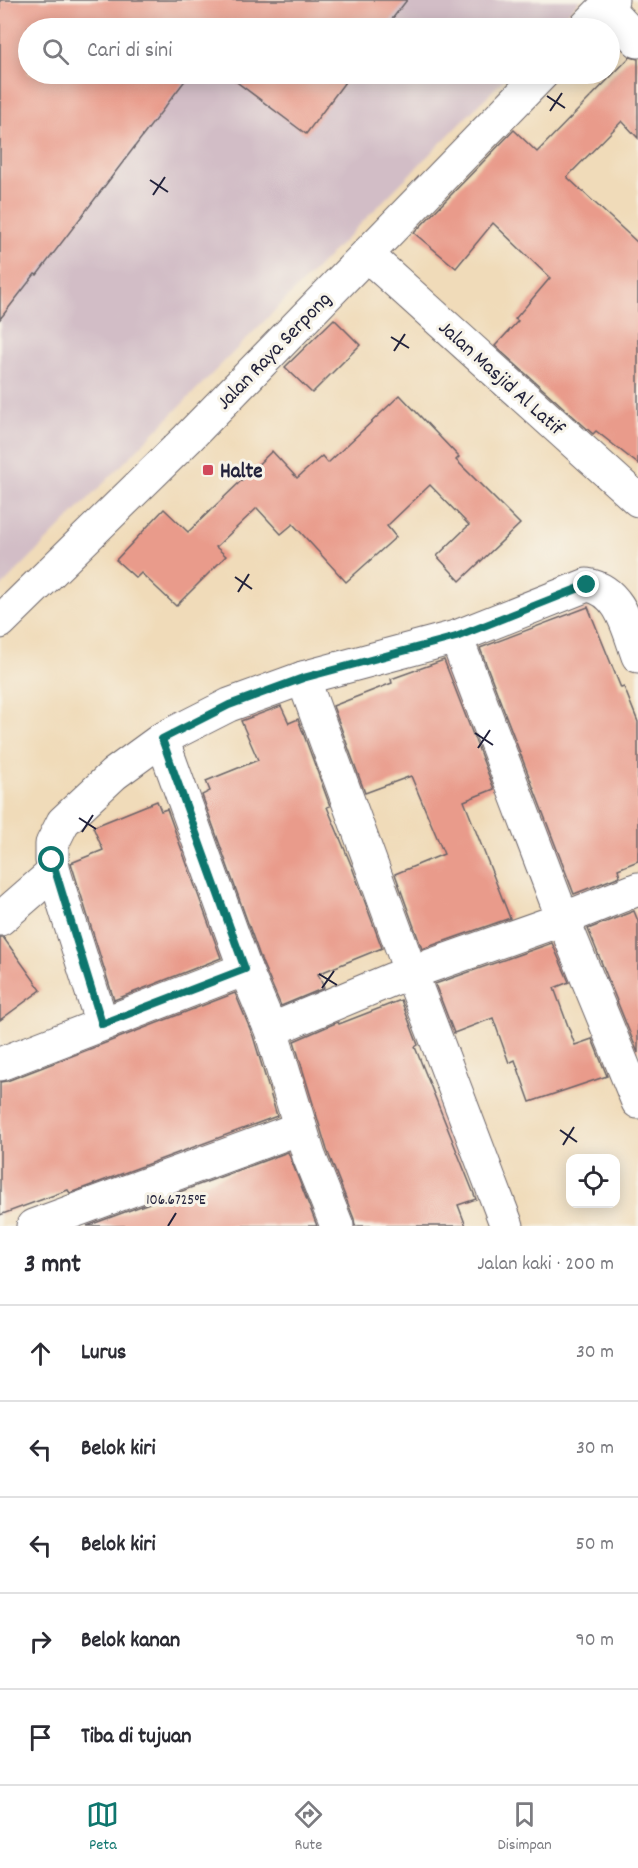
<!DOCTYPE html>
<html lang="id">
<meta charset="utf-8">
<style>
body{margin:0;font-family:Dekko,sans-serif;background:#f2f2f3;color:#2b2b33}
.controls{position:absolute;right:18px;bottom:18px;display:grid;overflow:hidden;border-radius:12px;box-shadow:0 3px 15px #0003}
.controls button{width:54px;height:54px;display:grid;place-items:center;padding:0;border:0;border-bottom:2px solid #e1e1e2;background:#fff;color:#2b2b33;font:30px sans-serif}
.stop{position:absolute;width:18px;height:18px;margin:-14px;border:4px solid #0f766e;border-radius:50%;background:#fff}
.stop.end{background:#0f766e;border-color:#fff;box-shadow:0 2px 6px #0008}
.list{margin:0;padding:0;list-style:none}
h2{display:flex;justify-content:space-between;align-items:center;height:78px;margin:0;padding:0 24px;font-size:26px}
h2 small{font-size:20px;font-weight:400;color:#7c7c81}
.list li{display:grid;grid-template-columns:39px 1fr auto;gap:18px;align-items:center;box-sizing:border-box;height:96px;padding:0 24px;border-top:2px solid #e1e1e2}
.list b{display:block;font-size:22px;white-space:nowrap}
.list em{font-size:20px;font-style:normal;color:#7c7c81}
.icon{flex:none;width:33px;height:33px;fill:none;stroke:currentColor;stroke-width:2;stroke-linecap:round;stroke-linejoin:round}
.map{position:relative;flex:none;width:638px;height:1226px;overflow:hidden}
.search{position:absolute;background:#fff;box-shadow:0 3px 15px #0003;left:18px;right:18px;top:18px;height:66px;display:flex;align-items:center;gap:15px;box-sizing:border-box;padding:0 21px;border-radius:33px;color:#7c7c81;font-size:22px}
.sheet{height:558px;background:#fff}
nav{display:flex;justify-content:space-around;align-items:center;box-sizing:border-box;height:84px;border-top:2px solid #e1e1e2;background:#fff;font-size:16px;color:#7c7c81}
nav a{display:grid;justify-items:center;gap:3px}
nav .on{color:#0f766e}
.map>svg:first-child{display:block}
.industrial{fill:#d2bdc6}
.building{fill:#e99b8b}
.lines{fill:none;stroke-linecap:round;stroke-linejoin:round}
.minor-casing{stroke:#6a6367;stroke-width:35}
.major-casing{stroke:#6a6367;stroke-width:35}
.minor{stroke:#fff;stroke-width:33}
.major{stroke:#fff;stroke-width:33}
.route{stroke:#0f766e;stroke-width:8}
.ticks{fill:none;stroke:#22223b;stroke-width:2}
.poi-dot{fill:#d1495b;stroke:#f7f3e8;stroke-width:2}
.labels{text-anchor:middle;stroke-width:6;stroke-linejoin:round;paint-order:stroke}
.street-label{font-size:21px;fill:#22223b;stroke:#f7f3e8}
.poi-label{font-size:21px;font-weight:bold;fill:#22223b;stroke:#f7f3e8;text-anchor:start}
.ticks-label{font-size:15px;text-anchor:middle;fill:#22223b;stroke:#f7f3e8;stroke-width:6;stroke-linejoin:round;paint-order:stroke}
</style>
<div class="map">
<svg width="638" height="1226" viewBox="0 0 638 1226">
<rect width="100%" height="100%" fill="#f7f3e8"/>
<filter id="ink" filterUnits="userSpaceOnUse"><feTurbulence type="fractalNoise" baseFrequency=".0167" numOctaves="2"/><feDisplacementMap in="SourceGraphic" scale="12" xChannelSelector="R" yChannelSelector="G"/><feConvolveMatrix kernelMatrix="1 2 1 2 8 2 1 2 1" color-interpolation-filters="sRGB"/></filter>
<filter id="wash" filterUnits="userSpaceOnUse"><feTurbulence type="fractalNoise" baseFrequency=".008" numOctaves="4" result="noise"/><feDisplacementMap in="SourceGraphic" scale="24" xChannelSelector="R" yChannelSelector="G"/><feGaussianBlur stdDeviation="1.35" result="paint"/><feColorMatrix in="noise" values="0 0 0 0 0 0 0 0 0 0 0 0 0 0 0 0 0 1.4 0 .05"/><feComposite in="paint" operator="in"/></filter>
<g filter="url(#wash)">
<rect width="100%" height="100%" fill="#f0dbb9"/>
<!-- industrial -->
<path class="industrial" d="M0 0H580L554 28H28V74H509L0 588Z"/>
<g id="blocks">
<!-- building -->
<g class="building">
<path d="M0 0H407L385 28H28V74H190L37 275 35 274 0 319Z"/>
<path d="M630 57 638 59V138L622 121 567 177 638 243V464L596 431 593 434 495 346 518 321 515 319 550 278 493 223 456 268 414 233 514 130 537 152Z"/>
<path d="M226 74H351L306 134Z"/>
<path d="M334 319 360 345 312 393 285 367Z"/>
<path d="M400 395 459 457 456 460 520 524 460 581 437 556 469 525 430 485 387 526 396 537 346 582 293 524 281 534 257 508 216 547 226 556 176 606 141 573 136 578 116 560 164 509 188 532 272 451 297 478 322 456 328 463Z"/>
<path d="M588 607 621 688 624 687 638 722V861L618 869 620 876 574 894 480 648Z"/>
<path d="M444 660 494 789 464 801 510 918 422 949 395 874 444 854 411 776 365 793 333 706 392 683 391 679Z"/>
<path d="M281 706 289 723 298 719 330 806 327 807 352 867 382 948 318 974 324 988 281 1006 262 962 202 795 210 791 206 781 258 760 241 721Z"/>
<path d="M157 801 161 811 167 809 221 958 114 1000 71 863 103 850 93 827Z"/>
<path d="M634 911 638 921V1053L588 929Z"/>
<path d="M0 937H3L41 990 0 1020Z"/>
<path d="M552 943 569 982 554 988 575 1045 592 1039 607 1076 530 1102 515 1060 509 1063 493 1018 454 1033 435 984Z"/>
<path d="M235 993 253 1036 277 1116 70 1193 68 1190 0 1215V1082L7 1081Z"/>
<path d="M401 1000 418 1045 415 1047 476 1199 458 1205 466 1226H355L354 1219 327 1150 294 1041 338 1022 339 1024Z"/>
<path d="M288 1152 317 1226H87Z"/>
</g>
</g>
</g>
<g filter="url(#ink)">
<use href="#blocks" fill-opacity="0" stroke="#6a6367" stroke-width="1.5"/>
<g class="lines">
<!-- minor casing -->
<g class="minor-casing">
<g id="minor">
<path d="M606 7 638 41"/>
<path d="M367 255 638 500"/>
<path d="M456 637 563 919 638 1102"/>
<path d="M303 678 411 973 507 1226"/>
<path d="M162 739 245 969 271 1030 309 1156 337 1226"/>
<path d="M0 919 54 872"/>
<path d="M102 1024 54 872 52 860V844L63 822 114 774 162 739 229 705 303 678 456 637 587 585C621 590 628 629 638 656"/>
<path d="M271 1030 393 979 563 919 638 889"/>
<path d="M0 1064 245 969"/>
<path d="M33 1226 300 1128"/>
</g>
</g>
<!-- major casing -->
<g class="major-casing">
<g id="major">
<path d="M585 28 612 0"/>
<path d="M0 622 187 439 542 74"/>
</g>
</g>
<!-- minor -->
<use href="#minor" class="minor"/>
<!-- major -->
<use href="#major" class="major"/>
</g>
</g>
<g class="lines" filter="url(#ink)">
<!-- route -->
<path class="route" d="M52 860 102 1024 245 969 162 739 229 705 303 678 456 637 587 585"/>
</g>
<!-- ticks -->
<path class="ticks" d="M547 96 565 108M550 111 562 93M150 180 168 192M153 195 165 177M391 337 409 348M394 351 405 334M235 577 252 589M238 592 249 574M475 733 493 745M478 748 490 730M79 818 96 829M82 832 93 815M319 974 337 985M322 988 334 971M560 1130 577 1142M563 1145 574 1127M168 1226 176 1213"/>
<!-- markers -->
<rect class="poi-dot" x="202" y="464" width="12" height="12" rx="3"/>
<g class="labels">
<!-- street labels -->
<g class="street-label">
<text transform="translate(273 350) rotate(-46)" y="7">Jalan Raya Serpong</text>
<text transform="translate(502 377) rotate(42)" y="7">Jalan Masjid Al Latif</text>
</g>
<!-- poi labels -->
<g class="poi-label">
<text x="220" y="477">Halte</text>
</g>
</g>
<g class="ticks-label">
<text x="176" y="1204">106.6725°E</text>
</g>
</svg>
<div class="controls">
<button><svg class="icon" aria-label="locate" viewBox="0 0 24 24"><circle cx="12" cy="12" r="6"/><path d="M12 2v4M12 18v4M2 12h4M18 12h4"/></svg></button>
</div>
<div class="stop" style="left:52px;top:860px"></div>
<div class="stop end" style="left:587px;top:585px"></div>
<div class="search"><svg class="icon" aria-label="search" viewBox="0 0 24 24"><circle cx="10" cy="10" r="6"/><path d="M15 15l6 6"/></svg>Cari di sini</div>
</div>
<section class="sheet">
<h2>3 mnt<small>Jalan kaki · 200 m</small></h2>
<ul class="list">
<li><svg class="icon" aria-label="ahead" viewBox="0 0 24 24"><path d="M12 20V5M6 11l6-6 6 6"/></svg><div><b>Lurus</b></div><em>30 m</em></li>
<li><svg class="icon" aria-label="left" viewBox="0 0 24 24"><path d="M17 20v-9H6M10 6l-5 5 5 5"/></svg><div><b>Belok kiri</b></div><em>30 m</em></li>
<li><svg class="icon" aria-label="left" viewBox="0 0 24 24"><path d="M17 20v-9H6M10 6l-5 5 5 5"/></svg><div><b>Belok kiri</b></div><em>50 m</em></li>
<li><svg class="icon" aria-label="right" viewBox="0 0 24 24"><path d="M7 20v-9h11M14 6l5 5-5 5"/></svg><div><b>Belok kanan</b></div><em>90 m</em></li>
<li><svg class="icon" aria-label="arrive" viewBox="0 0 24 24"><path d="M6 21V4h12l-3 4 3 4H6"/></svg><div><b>Tiba di tujuan</b></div></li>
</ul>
</section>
<nav>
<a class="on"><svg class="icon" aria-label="map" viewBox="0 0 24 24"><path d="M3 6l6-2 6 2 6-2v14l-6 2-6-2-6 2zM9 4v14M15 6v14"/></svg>Peta</a>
<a><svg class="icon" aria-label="directions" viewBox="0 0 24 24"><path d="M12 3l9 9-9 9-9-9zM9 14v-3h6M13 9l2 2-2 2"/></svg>Rute</a>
<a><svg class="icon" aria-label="saved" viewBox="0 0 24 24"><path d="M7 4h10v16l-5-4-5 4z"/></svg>Disimpan</a>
</nav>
